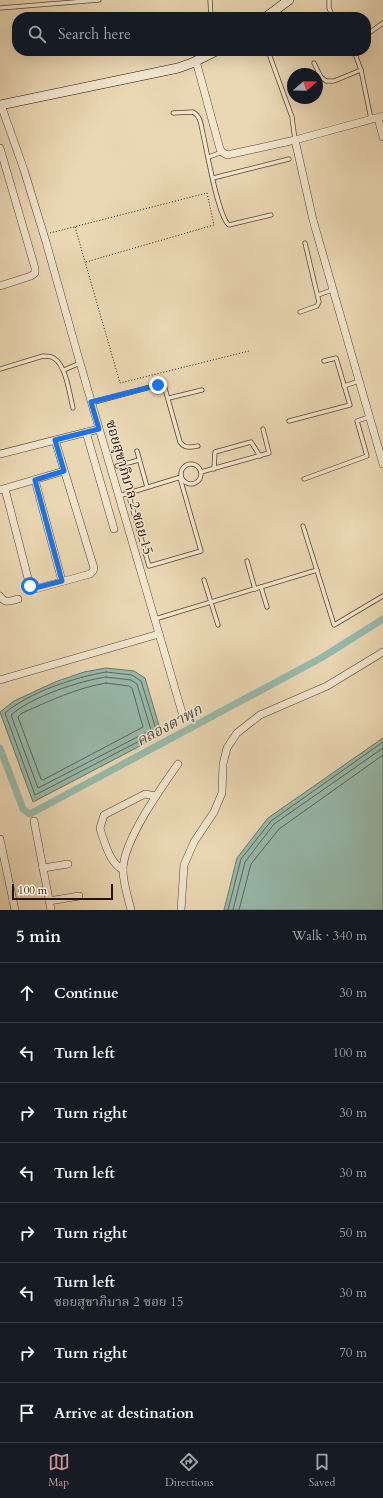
<!DOCTYPE html>
<meta charset="utf-8">
<style>
body{margin:0;font-family:Cardo,"Noto Serif Thai",serif;background:#20242c;color:#f1f3f6}
.compass{position:absolute;left:287px;top:68px;width:36px;height:36px;border-radius:50%;background:#171b24;box-shadow:0 4px 16px #0002;rotate:70deg}
.scale{position:absolute;left:12px;bottom:10px;width:101px;box-sizing:border-box;padding-left:4px;border:2px solid #25130a;border-top:0;font-size:11px;line-height:14px;white-space:nowrap;color:#25130a;-webkit-text-stroke:3px #f1e5ce;paint-order:stroke}
.stop{position:absolute;width:12px;height:12px;margin:-9px;border:3px solid #1a73e8;border-radius:50%;background:#fff}
.stop.end{background:#1a73e8;border-color:#fff;box-shadow:0 1px 4px #0008}
.list{margin:0;padding:0;list-style:none}
h2{display:flex;justify-content:space-between;align-items:center;height:52px;margin:0;padding:0 16px;font-size:17px}
h2 small{font-size:13px;font-weight:400;color:#9ea1a6}
.list li{display:grid;grid-template-columns:26px 1fr auto;gap:12px;align-items:center;box-sizing:border-box;height:60px;padding:0 16px;border-top:1px solid #363941}
.list b{display:block;font-size:15px;white-space:nowrap}
.list p{margin:0;font-size:13px;white-space:nowrap;color:#9ea1a6}
.list em{font-size:13px;font-style:normal;color:#9ea1a6}
.icon{flex:none;width:22px;height:22px;fill:none;stroke:currentColor;stroke-width:2;stroke-linecap:round;stroke-linejoin:round}
.map{position:relative;flex:none;width:383px;height:910px;overflow:hidden}
.search{position:absolute;background:#171b24;box-shadow:0 4px 16px #0002;left:12px;right:12px;top:12px;height:44px;display:flex;align-items:center;gap:10px;box-sizing:border-box;padding:0 14px;border-radius:16px;color:#9ea1a6;font-size:15px}
.sheet{height:532px;background:#171b24}
nav{display:flex;justify-content:space-around;align-items:center;box-sizing:border-box;height:56px;border-top:1px solid #363941;background:#171b24;font-size:11px;color:#9ea1a6}
nav a{display:grid;justify-items:center;gap:2px}
nav .on{color:#c59692}
.map>svg:first-child{display:block}
.water{fill:#98baac;stroke:#6a776b}
.lines{fill:none;stroke-linecap:round;stroke-linejoin:round}
.shore{stroke:#5e665b;stroke-width:1}
.canal{stroke:#98baac;stroke-width:7}
.lane-casing{stroke:#564434;stroke-width:5}
.street-casing{stroke:#564434;stroke-width:8}
.secondary-casing{stroke:#25130a;stroke-width:10}
.path{stroke:#25130a;stroke-width:1;stroke-dasharray:1 2;stroke-linecap:butt}
.lane{stroke:#f1e5ce;stroke-width:3.5}
.street{stroke:#f1e5ce;stroke-width:7}
.secondary{stroke:#f1e5ce;stroke-width:9}
.route{stroke:#1a73e8;stroke-width:5}
.labels{text-anchor:middle;stroke-width:3;stroke-linejoin:round;paint-order:stroke}
.street-label{font-size:14px;fill:#25130a;stroke:#f1e5ce}
.water-label{font-size:15px;font-style:italic;fill:#4d4d43;stroke:#f1e5ce}
</style>
<div class="map">
<svg width="383" height="910" viewBox="0 0 383 910">
<rect width="100%" height="100%" fill="#ead7b3"/>
<filter id="stains"><feTurbulence type="fractalNoise" baseFrequency=".005" numOctaves="4"/><feColorMatrix values="0 0 0 0 .2 0 0 0 0 .09 0 0 0 0 .02 0 0 0 .5 -.17"/></filter>
<radialGradient id="worn" r=".72"><stop offset=".6" stop-color="#630" stop-opacity="0"/><stop offset="1" stop-color="#630" stop-opacity=".3"/></radialGradient>
<!-- water -->
<g class="water">
<path d="M106 668 134 671 145 678 160 729 159 736 33 802 0 712 14 701 55 682 84 672Z"/>
<path d="M383 738V910H224L237 858 268 818Z"/>
</g>
<g class="lines">
<!-- shore -->
<g class="shore">
<path d="M106 672 132 675 141 681 156 729 155 733 35 795 5 713C28 693 75 677 106 672Z"/>
<path d="M106 677 131 680 137 684 151 730 38 788 11 715C31 697 79 681 106 677Z"/>
<path d="M106 683 129 686 132 688 143 727 43 780 41 779 18 717 22 713C50 701 76 688 106 683Z"/>
<path d="M228 910 241 859 271 821 383 742"/>
<path d="M233 910 245 862 274 824 383 748"/>
<path d="M239 910 251 864 279 829 383 755"/>
</g>
<!-- canal -->
<path class="canal" d="M0 748 23 809 30 814 321 658 383 619"/>
<!-- lane casing -->
<g class="lane-casing">
<g id="lane">
<path d="M210 0 211 17"/>
<path d="M329 0V8L333 17"/>
<path d="M0 8 99 0"/>
<path d="M366 42 369 33 383 23"/>
<path d="M268 51 292 117 295 140"/>
<path d="M354 51 361 70 371 119"/>
<path d="M314 63 321 77 326 81H334L361 70"/>
<path d="M173 113 193 112C201 116 201 126 203 134 207 151 218 217 229 225L233 224 271 215"/>
<path d="M209 157 222 152"/>
<path d="M213 178 289 159"/>
<path d="M318 295 332 290"/>
<path d="M300 312 317 306 319 302 305 243"/>
<path d="M0 369 43 356C48 356 52 356 55 359 66 366 70 396 73 408"/>
<path d="M64 370 80 363"/>
<path d="M344 386 359 381"/>
<path d="M169 398 202 390"/>
<path d="M91 403 158 385H164L180 442C185 449 190 447 198 446"/>
<path d="M289 421 350 405 336 358 324 361"/>
<path d="M137 451 147 487"/>
<circle cx="191" cy="474" r="10"/>
<path d="M117 466 139 460"/>
<path d="M214 469 215 452 251 442 260 456"/>
<path d="M201 472 269 453 263 429"/>
<path d="M304 479 367 456 357 421 369 417"/>
<path d="M128 493 149 566 201 551 180 478"/>
<path d="M119 496 181 477"/>
<path d="M303 526 334 625 383 596"/>
<path d="M247 561 255 589"/>
<path d="M204 580 218 625"/>
<path d="M261 587 267 607"/>
<path d="M155 619 317 570"/>
</g>
</g>
<!-- street casing -->
<g class="street-casing">
<g id="street">
<path d="M196 61 220 149 222 152 227 155 295 140 383 116"/>
<path d="M1 105 24 170 46 242 80 363 183 716"/>
<path d="M378 118 383 137"/>
<path d="M295 140 313 220 383 464"/>
<path d="M0 148 35 268V273L31 276 0 286"/>
<path d="M86 432 114 529"/>
<path d="M0 454 99 429"/>
<path d="M35 480 62 581"/>
<path d="M5 489 30 586 35 589 90 574 93 571 94 568 55 440"/>
<path d="M0 490 64 471"/>
<path d="M0 596C5 604 10 601 18 599"/>
<path d="M0 680 159 634"/>
<path d="M34 821 51 910"/>
<path d="M0 839 15 910"/>
<path d="M43 868 68 864"/>
<path d="M123 870C110 863 106 846 101 832L100 828 104 815 145 794 156 796"/>
<path d="M49 901 79 896"/>
<path d="M131 910C128 897 123 883 123 870 123 841 161 788 178 764"/>
<path d="M181 910 184 865 194 842 214 812 222 793 223 764 227 748 237 733 260 715 327 686 383 652"/>
</g>
</g>
<!-- secondary casing -->
<g class="secondary-casing">
<g id="secondary">
<path d="M266 17 289 0"/>
<path d="M0 105 178 68 192 63 216 51"/>
</g>
</g>
<!-- path -->
<g class="path">
<path d="M75 227 120 383 249 351"/>
<path d="M50 233 207 193 214 225 86 262"/>
</g>
<!-- lane -->
<use href="#lane" class="lane"/>
<!-- street -->
<use href="#street" class="street"/>
<!-- secondary -->
<use href="#secondary" class="secondary"/>
</g>
<g class="lines">
<!-- route -->
<path class="route" d="M30 586 35 588 62 581 35 480 64 471 55 440 99 429 91 402 158 385"/>
</g>
<g class="labels">
<!-- street labels -->
<g class="street-label">
<text transform="translate(130 487) rotate(74)" y="5">ซอยสุขาภิบาล 2 ซอย 15</text>
</g>
<!-- water labels -->
<g class="water-label">
<text transform="translate(169 725) rotate(-28)" y="5">คลองตาพุก</text>
</g>
</g>
<rect width="100%" height="100%" filter="url(#stains)"/>
<rect width="100%" height="100%" fill="url(#worn)"/>
</svg>
<svg class="compass" viewBox="-18 -18 36 36"><path d="M0-13l5 13h-10z" fill="#e53935"/><path d="M0 13l5-13h-10z" fill="#9ea1a6"/></svg>
<div class="scale">100 m</div>
<div class="stop" style="left:30px;top:586px"></div>
<div class="stop end" style="left:158px;top:385px"></div>
<div class="search"><svg class="icon" aria-label="search" viewBox="0 0 24 24"><circle cx="10" cy="10" r="6"/><path d="M15 15l6 6"/></svg>Search here</div>
</div>
<section class="sheet">
<h2>5 min<small>Walk · 340 m</small></h2>
<ul class="list">
<li><svg class="icon" aria-label="ahead" viewBox="0 0 24 24"><path d="M12 20V5M6 11l6-6 6 6"/></svg><div><b>Continue</b></div><em>30 m</em></li>
<li><svg class="icon" aria-label="left" viewBox="0 0 24 24"><path d="M17 20v-9H6M10 6l-5 5 5 5"/></svg><div><b>Turn left</b></div><em>100 m</em></li>
<li><svg class="icon" aria-label="right" viewBox="0 0 24 24"><path d="M7 20v-9h11M14 6l5 5-5 5"/></svg><div><b>Turn right</b></div><em>30 m</em></li>
<li><svg class="icon" aria-label="left" viewBox="0 0 24 24"><path d="M17 20v-9H6M10 6l-5 5 5 5"/></svg><div><b>Turn left</b></div><em>30 m</em></li>
<li><svg class="icon" aria-label="right" viewBox="0 0 24 24"><path d="M7 20v-9h11M14 6l5 5-5 5"/></svg><div><b>Turn right</b></div><em>50 m</em></li>
<li><svg class="icon" aria-label="left" viewBox="0 0 24 24"><path d="M17 20v-9H6M10 6l-5 5 5 5"/></svg><div><b>Turn left</b><p>ซอยสุขาภิบาล 2 ซอย 15</p></div><em>30 m</em></li>
<li><svg class="icon" aria-label="right" viewBox="0 0 24 24"><path d="M7 20v-9h11M14 6l5 5-5 5"/></svg><div><b>Turn right</b></div><em>70 m</em></li>
<li><svg class="icon" aria-label="arrive" viewBox="0 0 24 24"><path d="M6 21V4h12l-3 4 3 4H6"/></svg><div><b>Arrive at destination</b></div></li>
</ul>
</section>
<nav>
<a class="on"><svg class="icon" aria-label="map" viewBox="0 0 24 24"><path d="M3 6l6-2 6 2 6-2v14l-6 2-6-2-6 2zM9 4v14M15 6v14"/></svg>Map</a>
<a><svg class="icon" aria-label="directions" viewBox="0 0 24 24"><path d="M12 3l9 9-9 9-9-9zM9 14v-3h6M13 9l2 2-2 2"/></svg>Directions</a>
<a><svg class="icon" aria-label="saved" viewBox="0 0 24 24"><path d="M7 4h10v16l-5-4-5 4z"/></svg>Saved</a>
</nav>
